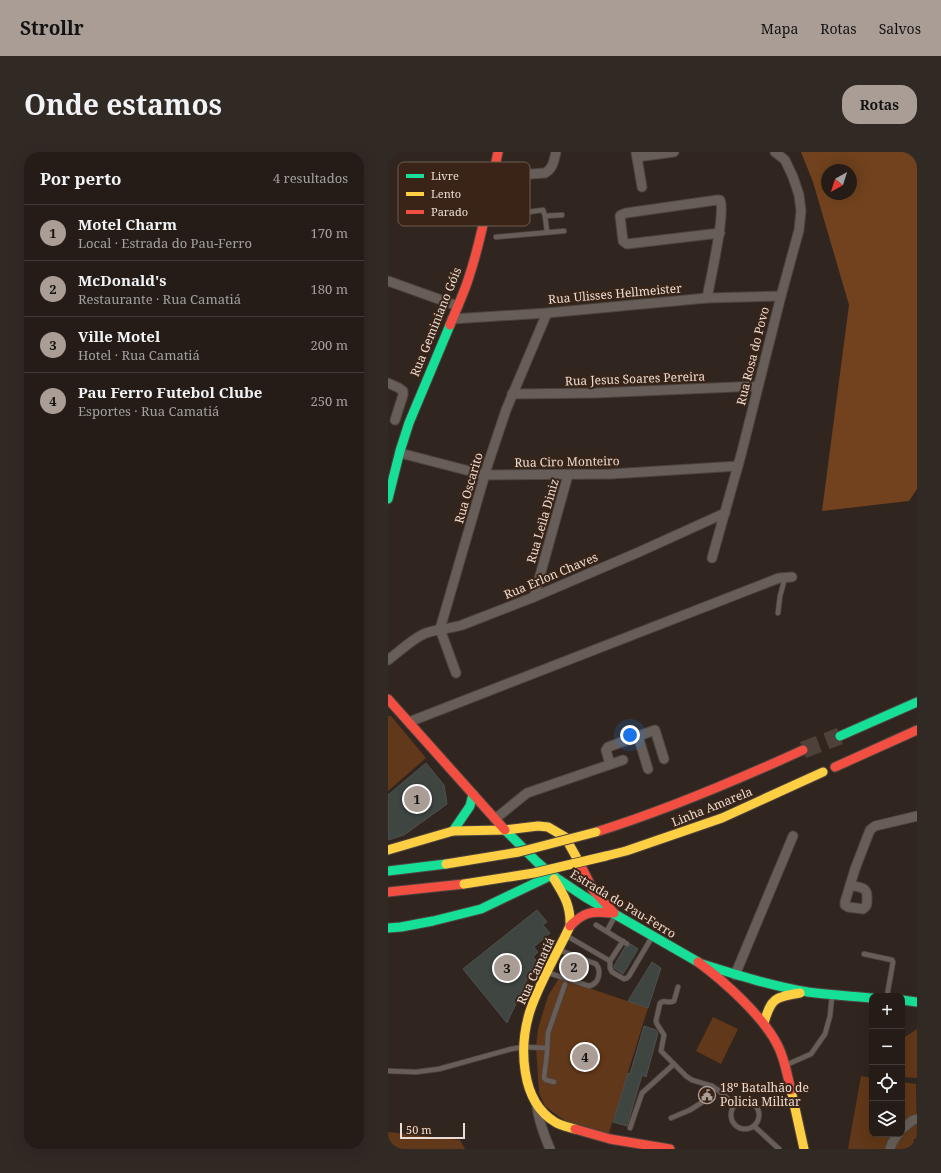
<!DOCTYPE html>
<html lang="pt">
<meta charset="utf-8">
<style>
body{margin:0;font-family:"Noto Serif",serif;background:#312924;color:#f1f3f6}
.controls{position:absolute;right:12px;bottom:12px;display:grid;overflow:hidden;border-radius:8px;box-shadow:0 4px 16px #0002}
.controls button{width:36px;height:36px;display:grid;place-items:center;padding:0;border:0;border-bottom:1px solid #423a36;background:#251c17;color:#f1f3f6;font:20px sans-serif}
.compass{position:absolute;left:433px;top:12px;width:36px;height:36px;border-radius:50%;background:#251c17;box-shadow:0 4px 16px #0002;rotate:219deg}
.scale{position:absolute;left:12px;bottom:10px;width:65px;box-sizing:border-box;padding-left:4px;border:2px solid #ebddd4;border-top:0;font-size:11px;line-height:14px;white-space:nowrap;color:#ebddd4;-webkit-text-stroke:3px #392417;paint-order:stroke}
.you{position:absolute;left:242px;top:583px;width:14px;height:14px;margin:-10px;border:3px solid #fff;border-radius:50%;background:#1a73e8;box-shadow:0 0 0 6px #1a73e833}
.badge{display:grid;place-items:center;width:26px;height:26px;border-radius:50%;background:#aa9d95;color:#111;font-size:13px;font-weight:700}
.pin{position:absolute;translate:-50% -50%;border:2px solid #fff;box-shadow:0 1px 4px #0006}
.list{margin:0;padding:0;list-style:none}
h2{display:flex;justify-content:space-between;align-items:center;height:52px;margin:0;padding:0 16px;font-size:17px}
h2 small{font-size:13px;font-weight:400;color:#a3a1a1}
.list li{display:grid;grid-template-columns:26px 1fr auto;gap:12px;align-items:center;box-sizing:border-box;height:56px;padding:0 16px;border-top:1px solid #423a36}
.list b{display:block;font-size:15px;white-space:nowrap}
.list p{margin:0;font-size:13px;white-space:nowrap;color:#a3a1a1}
.list em{font-size:13px;font-style:normal;color:#a3a1a1}
.icon{flex:none;width:22px;height:22px;fill:none;stroke:currentColor;stroke-width:2;stroke-linecap:round;stroke-linejoin:round}
.map{position:relative;flex:none;width:529px;height:997px;overflow:hidden;border-radius:16px}
header{display:flex;align-items:center;gap:24px;box-sizing:border-box;height:56px;padding:0 20px;background:#aa9d95;color:#111}
header strong{font-size:19px}
nav{display:flex;gap:22px;margin-inline-start:auto;font-size:14px}
.intro{display:flex;align-items:center;justify-content:space-between;box-sizing:border-box;height:96px;padding:0 24px}
h1{margin:0;font-size:28px}
.button{padding:10px 18px;border-radius:16px;background:#aa9d95;color:#111;font-size:14px;font-weight:700}
main{display:flex;gap:24px;padding:0 24px}
aside{flex:1;background:#251c17;border-radius:16px;box-shadow:0 4px 16px #0002}
.map>svg:first-child{display:block}
.green{fill:#613819}
.forest{fill:#71421d;fill-rule:evenodd}
.building{fill:#3f4642;stroke:#4f504d}
.lines{fill:none;stroke-linecap:round;stroke-linejoin:round}
.highway-tunnel{stroke:#4d413a;stroke-width:17;stroke-dasharray:17 8;stroke-linecap:butt}
.lane-casing{stroke:#4e443e;stroke-width:6}
.street-casing{stroke:#4e443e;stroke-width:11}
.fast-casing{stroke:#4e443e;stroke-width:11}
.slow-casing{stroke:#4e443e;stroke-width:11}
.jam-casing{stroke:#4e443e;stroke-width:11}
.lane{stroke:#675e59;stroke-width:4.5}
.street{stroke:#675e59;stroke-width:9}
.fast{stroke:#16e098;stroke-width:9}
.slow{stroke:#ffcf43;stroke-width:9}
.jam{stroke:#f24e42;stroke-width:9}
.slow-bridge-casing{stroke:#4e443e;stroke-width:11;stroke-linecap:butt}
.slow-bridge{stroke:#ffcf43;stroke-width:9}
.labels{text-anchor:middle;stroke-width:4;stroke-linejoin:round;paint-order:stroke}
.street-label{font-size:12px;fill:#ebddd4;stroke:#392417}
.poi-label{font-size:12px;fill:#ebddd4;stroke:#392417;text-anchor:start}
.key{fill:#392417;stroke:#6e5c50;stroke-width:1}
.key-label{font-size:11px;fill:#ebddd4}
</style>
<header>
<strong>Strollr</strong>
<nav><a>Mapa</a><a>Rotas</a><a>Salvos</a></nav>
</header>
<div class="intro"><h1>Onde estamos</h1><a class="button">Rotas</a></div>
<main>
<aside>
<h2>Por perto<small>4 resultados</small></h2>
<ul class="list">
<li><span class="badge">1</span><div><b>Motel Charm</b><p>Local · Estrada do Pau-Ferro</p></div><em>170 m</em></li>
<li><span class="badge">2</span><div><b>McDonald's</b><p>Restaurante · Rua Camatiá</p></div><em>180 m</em></li>
<li><span class="badge">3</span><div><b>Ville Motel</b><p>Hotel · Rua Camatiá</p></div><em>200 m</em></li>
<li><span class="badge">4</span><div><b>Pau Ferro Futebol Clube</b><p>Esportes · Rua Camatiá</p></div><em>250 m</em></li>
</ul>
</aside>
<div class="map">
<svg width="529" height="997" viewBox="0 0 529 997">
<rect width="100%" height="100%" fill="#31261f"/>
<!-- green -->
<g class="green">
<path d="M0 564H3L38 606 0 639Z"/>
<path d="M171 826 260 856 220 984 181 972 157 954 151 941 148 895 150 877 160 844Z"/>
<path d="M325 865 350 877 333 912 308 899Z"/>
<path d="M529 877V926L514 925V887Z"/>
<path d="M473 924 484 926V982H514V930L528 932 529 987H526L525 997H460Z"/>
<path d="M0 980 72 988 77 997H0Z"/>
</g>
<!-- forest -->
<path class="forest" d="M413 0H529V337L521 349 434 359 461 153 425 30ZM439 18H463V42H439Z"/>
<!-- building -->
<g class="building">
<path d="M38 611 56 633 59 652 16 683 0 688V643Z"/>
<path d="M149 758 159 770 155 773 162 781 146 795 150 800 145 805 148 808 119 871 75 817Z"/>
<path d="M243 792 250 797 235 822 226 816V814L237 795H240Z"/>
<path d="M264 810 273 816 260 856 240 849Z"/>
<path d="M256 874 268 878 270 881 258 925 254 923 239 974 225 970 240 921 242 922Z"/>
</g>
<g class="lines">
<!-- highway-tunnel -->
<path class="highway-tunnel" d="M415 598 452 584"/>
<!-- lane casing -->
<g class="lane-casing">
<g id="lane">
<path d="M98 64H111L155 58 157 64 159 80"/>
<path d="M157 64 174 63"/>
<path d="M108 85 176 79"/>
<path d="M390 461 392 444 397 426"/>
<path d="M208 773 239 792"/>
<path d="M219 779 227 764"/>
<path d="M179 784 222 809"/>
<path d="M235 789 222 809V816L224 820 236 827 239 826 241 824 264 785"/>
<path d="M476 802 504 808 505 810 499 844"/>
<path d="M161 821 201 834C211 832 214 819 208 812L171 798"/>
<path d="M290 835 286 849C281 852 276 847 272 851L268 869 269 872 276 883 273 899 298 924 304 928 324 934 330 938 347 953"/>
<path d="M398 913 423 902 437 882 442 864 444 844"/>
<path d="M0 919 28 920 51 917 123 897 136 895 159 896"/>
<path d="M166 930 158 928 156 926 159 901 160 881 177 832"/>
<circle cx="357" cy="963" r="14"/>
<path d="M283 966 302 958 313 951 324 934"/>
<path d="M366 974 391 997"/>
<path d="M242 976 254 941 286 912"/>
</g>
</g>
<!-- street casing -->
<g class="street-casing">
<g id="street">
<path d="M248 0 254 35"/>
<path d="M249 5 286 0"/>
<path d="M105 25 157 21C165 17 166 8 168 0"/>
<path d="M0 129 70 154"/>
<path d="M319 146C322 130 338 59 332 48H329L238 61 233 63 232 64 235 89 239 92 332 81"/>
<path d="M64 167 159 161 319 146 393 144"/>
<path d="M0 231 11 236 15 239V243L7 268"/>
<path d="M124 242 208 241 370 234"/>
<path d="M12 301 97 323 223 322 350 314"/>
<path d="M324 406 353 303 393 144 411 78 413 59 411 43 405 25 397 8 387 0"/>
<path d="M146 445 180 323"/>
<path d="M0 508C11 500 25 486 38 481 49 477 62 477 74 473L146 445 251 400 337 361"/>
<path d="M68 521 52 477 100 312 118 258 159 161"/>
<path d="M21 570 391 426 404 425"/>
<path d="M250 584 260 617"/>
<path d="M222 612 218 598 220 595 267 578 276 607"/>
<path d="M107 667 139 641 235 608"/>
<path d="M462 733C473 736 480 734 479 748 479 753 479 754 475 757L460 755 457 753V750L467 717 482 678 487 674 529 664"/>
<path d="M347 823 405 684"/>
<path d="M149 955C151 970 156 983 162 997"/>
<path d="M514 977 525 968 529 967"/>
<path d="M502 997 504 991 510 982"/>
</g>
</g>
<!-- fast casing -->
<g class="fast-casing">
<g id="fast">
<path d="M0 347 12 299 21 271 62 173"/>
<path d="M452 584 529 550"/>
<path d="M117 678 149 710 164 723 197 745 310 810"/>
<path d="M65 679 82 654 85 642"/>
<path d="M0 719 58 712"/>
<path d="M0 776 13 775 45 769 93 757 164 723"/>
<path d="M314 812C349 823 384 834 420 840 441 843 463 844 484 846"/>
<path d="M514 848 529 850"/>
</g>
</g>
<!-- slow casing -->
<g class="slow-casing">
<g id="slow">
<path d="M0 698 65 679 117 678 150 674 160 675 177 685 191 710"/>
<path d="M218 704 238 699 334 666 435 620"/>
<path d="M166 727C176 743 183 754 182 774 169 802 152 829 142 859 131 894 132 949 167 970 173 974 180 975 187 977"/>
<path d="M376 871C383 846 387 845 412 841"/>
<path d="M403 938 416 997"/>
</g>
</g>
<!-- jam casing -->
<g class="jam-casing">
<g id="jam">
<path d="M62 173C68 158 75 143 80 128 94 86 101 43 110 0"/>
<path d="M0 547 117 678"/>
<path d="M447 615 529 578"/>
<path d="M208 680C279 658 347 629 415 598"/>
<path d="M191 710 205 738 226 761"/>
<path d="M0 740 76 732"/>
<path d="M182 774C196 760 203 759 222 761"/>
<path d="M310 810C336 829 376 865 390 894 397 908 399 923 403 938"/>
<path d="M187 977 222 987 282 997"/>
</g>
</g>
<!-- lane -->
<use href="#lane" class="lane"/>
<!-- street -->
<use href="#street" class="street"/>
<!-- fast -->
<use href="#fast" class="fast"/>
<!-- slow -->
<use href="#slow" class="slow"/>
<!-- jam -->
<use href="#jam" class="jam"/>
<!-- slow-bridge casing -->
<g class="slow-bridge-casing">
<g id="slow-bridge">
<path d="M58 712 131 700 208 680"/>
<path d="M76 732 146 721 218 704"/>
</g>
</g>
<!-- slow-bridge -->
<use href="#slow-bridge" class="slow-bridge"/>
</g>
<!-- icons -->
<defs>
<g id="civic-ring" transform="scale(0.9)"><circle r="9.5" fill="#392417" stroke="#aa9d95" stroke-width="1.5"/><path d="M-.6-6.5H3V-4.5H.6V-3L4-1V1h2V6H-6V1h2V-1L-.6-3ZM-1.2 2.5V6h2.4V2.5Z" fill="#aa9d95"/></g>
</defs>
<g fill-rule="evenodd">
<use href="#civic-ring" x="319" y="943"/>
</g>
<g class="labels">
<!-- street labels -->
<g class="street-label">
<text transform="translate(227 142) rotate(-5)" y="4">Rua Ulisses Hellmeister</text>
<text transform="translate(48 170) rotate(-68)" y="4">Rua Geminiano Góis</text>
<text transform="translate(365 204) rotate(-76)" y="4">Rua Rosa do Povo</text>
<text transform="translate(247 227) rotate(-2)" y="4">Rua Jesus Soares Pereira</text>
<text transform="translate(179 310) rotate(-1)" y="4">Rua Ciro Monteiro</text>
<text transform="translate(81 336) rotate(-74)" y="4">Rua Oscarito</text>
<text transform="translate(155 369) rotate(-74)" y="4">Rua Leila Diniz</text>
<text transform="translate(163 424) rotate(-23)" y="4">Rua Erlon Chaves</text>
<text transform="translate(324 655) rotate(-22)" y="4">Linha Amarela</text>
<text transform="translate(235 752) rotate(31)" y="4">Estrada do Pau-Ferro</text>
<text transform="translate(148 819) rotate(-65)" y="4">Rua Camatiá</text>
</g>
<!-- poi labels -->
<g class="poi-label">
<text x="332" y="940">18º Batalhão de<tspan x="332" dy="14">Policia Militar</tspan></text>
</g>
</g>
<!-- legend -->
<rect x="10" y="10" width="132" height="64" rx="6" class="key"/>
<rect x="18" y="22" width="18" height="4" fill="#16e098"/>
<rect x="18" y="40" width="18" height="4" fill="#ffcf43"/>
<rect x="18" y="58" width="18" height="4" fill="#f24e42"/>
<g class="key-label">
<text x="43" y="28">Livre</text>
<text x="43" y="46">Lento</text>
<text x="43" y="64">Parado</text>
</g>
</svg>
<div class="controls">
<button>+</button>
<button>−</button>
<button><svg class="icon" aria-label="locate" viewBox="0 0 24 24"><circle cx="12" cy="12" r="6"/><path d="M12 2v4M12 18v4M2 12h4M18 12h4"/></svg></button>
<button><svg class="icon" aria-label="layers" viewBox="0 0 24 24"><path d="M12 4l9 5-9 5-9-5zM3 14l9 5 9-5"/></svg></button>
</div>
<svg class="compass" viewBox="-18 -18 36 36"><path d="M0-13l5 13h-10z" fill="#e53935"/><path d="M0 13l5-13h-10z" fill="#a3a1a1"/></svg>
<div class="scale">50 m</div>
<div class="you"></div>
<div class="pin badge" style="left:29px;top:647px">1</div>
<div class="pin badge" style="left:186px;top:815px">2</div>
<div class="pin badge" style="left:119px;top:816px">3</div>
<div class="pin badge" style="left:197px;top:905px">4</div>
</div>
</main>
